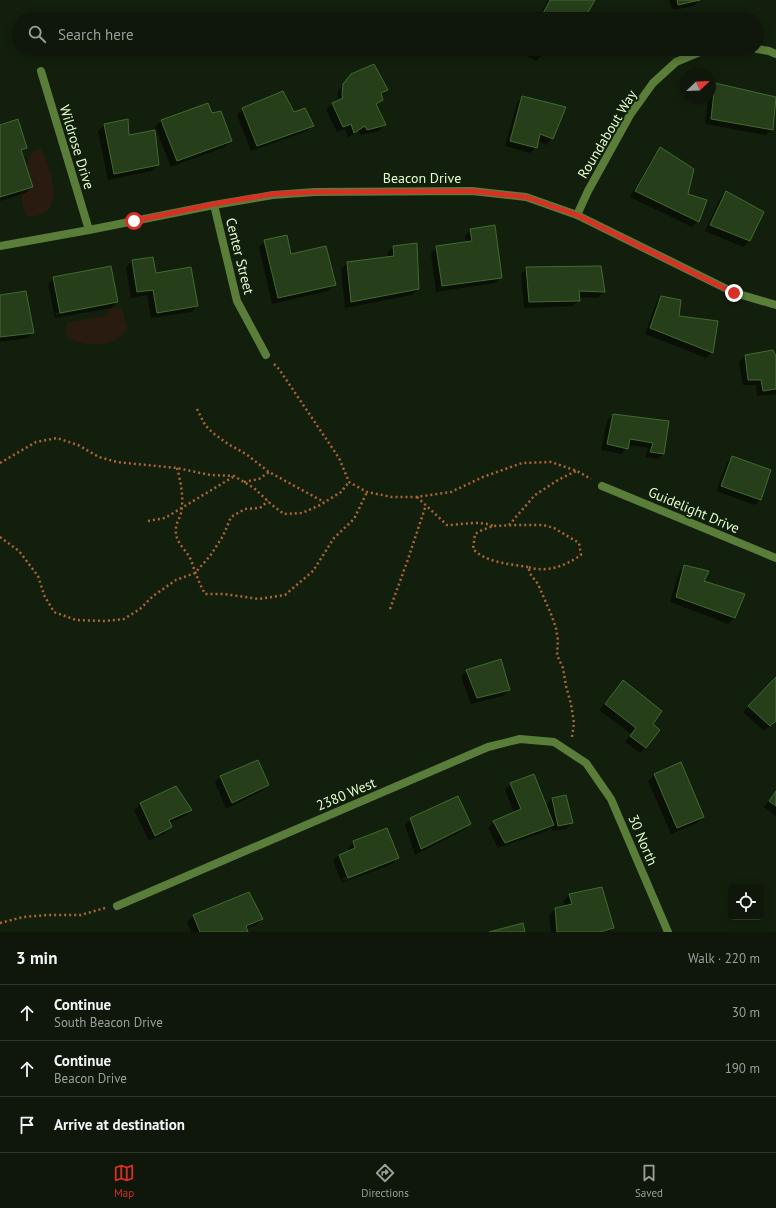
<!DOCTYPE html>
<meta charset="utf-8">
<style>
body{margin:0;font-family:"PT Sans",sans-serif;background:#172013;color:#f1f3f6}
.controls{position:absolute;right:12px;bottom:12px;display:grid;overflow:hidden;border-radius:6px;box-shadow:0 2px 10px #0003}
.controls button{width:36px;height:36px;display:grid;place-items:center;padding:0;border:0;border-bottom:1px solid #2e362b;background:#0e170a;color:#f1f3f6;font:20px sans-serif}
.compass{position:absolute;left:680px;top:68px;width:36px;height:36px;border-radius:50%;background:#0e170a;box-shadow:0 2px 10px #0003;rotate:67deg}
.stop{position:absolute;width:12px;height:12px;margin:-9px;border:3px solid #d93025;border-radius:50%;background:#fff}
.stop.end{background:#d93025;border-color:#fff;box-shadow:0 1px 4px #0008}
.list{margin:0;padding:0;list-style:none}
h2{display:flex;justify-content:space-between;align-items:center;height:52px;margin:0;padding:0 16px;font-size:17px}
h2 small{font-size:13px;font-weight:400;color:#9b9f9c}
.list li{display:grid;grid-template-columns:26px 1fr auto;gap:12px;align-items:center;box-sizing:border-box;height:56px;padding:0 16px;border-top:1px solid #2e362b}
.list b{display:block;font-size:15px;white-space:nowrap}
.list p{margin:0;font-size:13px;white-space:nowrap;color:#9b9f9c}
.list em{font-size:13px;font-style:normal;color:#9b9f9c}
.icon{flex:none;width:22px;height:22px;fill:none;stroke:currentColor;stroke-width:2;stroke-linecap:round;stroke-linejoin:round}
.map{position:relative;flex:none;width:776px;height:932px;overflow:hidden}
.search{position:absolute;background:#0e170a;box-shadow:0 2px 10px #0003;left:12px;right:12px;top:12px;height:44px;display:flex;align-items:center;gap:10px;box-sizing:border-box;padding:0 14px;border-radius:22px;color:#9b9f9c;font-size:15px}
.sheet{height:220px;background:#0e170a}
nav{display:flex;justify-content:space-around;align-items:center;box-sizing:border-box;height:56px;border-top:1px solid #2e362b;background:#0e170a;font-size:11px;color:#9b9f9c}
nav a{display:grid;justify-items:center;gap:2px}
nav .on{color:#d93025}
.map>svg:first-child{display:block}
.green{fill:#291b10}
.shadow{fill:#0007;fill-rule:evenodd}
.building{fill:#263f1a;stroke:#416b2c}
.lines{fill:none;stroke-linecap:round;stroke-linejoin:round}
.path{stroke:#ad6531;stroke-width:2.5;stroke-dasharray:2 3;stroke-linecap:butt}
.minor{stroke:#5a7d39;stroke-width:8}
.route{stroke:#d93025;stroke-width:5}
.labels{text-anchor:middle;stroke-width:4;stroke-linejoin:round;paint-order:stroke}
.street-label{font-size:14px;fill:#e1fdcd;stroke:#131f0d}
</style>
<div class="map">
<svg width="776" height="932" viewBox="0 0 776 932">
<rect width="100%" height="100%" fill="#131f0d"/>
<!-- green -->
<g class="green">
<path d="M42 149C47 166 64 201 44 213 38 216 32 216 26 217L20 192 34 187 27 166 32 152Z"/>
<path d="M117 307 122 309 127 328C119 344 99 347 83 343 80 342 76 342 73 340 71 339 68 336 66 334L67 323 108 315 107 312 113 308Z"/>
</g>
<!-- shadow -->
<g class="shadow">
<path d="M548 0H594L583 19H538Z"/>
<path d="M669 0H699L694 6 673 10Z"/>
<path d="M514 49H545L542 55 536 61Z"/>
<path d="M351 75 387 90 381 96 382 99 376 106 385 125 379 131 361 135 358 131 348 138 345 129 337 132 326 110 332 104 337 102 338 91Z"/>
<path d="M715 84 772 130 766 135 705 124 708 98H710V90Z"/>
<path d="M523 97 552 139 546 145 537 141 536 147 530 153 505 146 517 103Z"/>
<path d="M208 104 212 114 231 141 225 147 171 167 155 127 161 121Z"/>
<path d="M243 109 294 114 313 125 307 131 251 151 237 115Z"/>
<path d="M104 125 128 136 158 165 152 171 108 180 98 131Z"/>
<path d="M0 126 26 148 21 152 32 187 26 193 0 201Z"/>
<path d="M660 148 687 194 698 221 692 227 630 197 655 154Z"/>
<path d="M726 192 763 212 749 241 743 247 705 231 720 198Z"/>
<path d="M471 230 501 277 495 283 436 292 431 253 437 247 466 243 465 236Z"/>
<path d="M265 241 290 255 334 285 328 291 272 304 259 247Z"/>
<path d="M393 247 418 289 412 295 345 308 341 269 347 263 388 258 387 253Z"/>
<path d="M132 261 155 274 197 306 191 312 151 318 147 295 131 298 126 267Z"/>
<path d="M527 268 604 292 598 298 579 297V300L573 306 524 308 521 274Z"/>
<path d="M54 278 117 302 111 308 55 318 48 284ZM111 302V304L56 315 55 313Z"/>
<path d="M0 296 33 332 27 338 0 342Z"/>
<path d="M662 297 678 317 712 352 706 358 645 334 656 303Z"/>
<path d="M745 356 776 358V394L757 396 756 385H743L739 362Z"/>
<path d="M613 415 667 422 664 453 658 459 645 457 648 448 628 445 627 448 621 454 601 450 607 421Z"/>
<path d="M732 457 761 499 755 505 716 491 727 463Z"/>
<path d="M685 566 702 582 744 594 734 618 728 624 670 602 679 572Z"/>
<path d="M467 671 509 690 503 696 471 704 461 677Z"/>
<path d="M776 679V720L764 731 743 712Z"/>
<path d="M623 682 651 724 646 747 640 753 625 742 631 734 599 710 617 688Z"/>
<path d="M680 763 703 817 697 823 671 834 648 781 654 775Z"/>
<path d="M221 776 268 785 262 791 226 809 215 782Z"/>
<path d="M511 784 545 806 552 799 566 796 572 823 566 829 552 831 551 827 547 831 498 848 488 828 494 822 514 813 505 790Z"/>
<path d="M176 787 191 810 185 816 169 823 171 827 165 833 149 841 134 810 140 804Z"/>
<path d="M776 791V817L764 807Z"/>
<path d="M411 819 469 824 464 830 415 855 405 825Z"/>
<path d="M354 842 398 858 392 864 342 883 333 861 339 855 349 852 348 848ZM392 859V862L343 881 342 879Z"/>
<path d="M248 893 262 919 256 925 246 929 247 932H191L187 922 193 916Z"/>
<path d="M569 895 613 928 609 932H551L549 915 555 909 565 906 563 901Z"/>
</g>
<!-- building -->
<g class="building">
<path d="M550 0H595L584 19H540Z"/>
<path d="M677 0H700L678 5Z"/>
<path d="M531 49H546L543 56Z"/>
<path d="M374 64 388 90 381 93 383 100 376 104 386 125 367 130 365 126 354 133 351 124 343 127 332 103 343 98 342 95 343 84 351 74Z"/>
<path d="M715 83 776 97 773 130 711 119Z"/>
<path d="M283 91 294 112 305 108 314 126 257 146 242 108Z"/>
<path d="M522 96 566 107 553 139 540 134 537 148 510 141Z"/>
<path d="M208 103 212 113 221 111 232 141 177 161 161 120Z"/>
<path d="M18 119 27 148 21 150 33 187 0 197V125Z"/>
<path d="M128 119 129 135 155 130 159 165 114 174 104 124Z"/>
<path d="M660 147 694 169 688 194 707 200 699 222 635 191Z"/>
<path d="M726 191 764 212 750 241 710 225Z"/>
<path d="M495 225 502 278 442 286 436 246 472 241 470 229Z"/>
<path d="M287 235 291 254 326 246 336 285 278 298 264 240Z"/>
<path d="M417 243 419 289 351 302 347 262 394 256 393 246Z"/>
<path d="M153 257 156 273 191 267 198 306 157 313 153 290 137 292 132 260Z"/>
<path d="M111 266 118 302 60 313 53 277Z"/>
<path d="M601 266 605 292 579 291 580 301 529 302 526 267Z"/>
<path d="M26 291 34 333 0 337V295Z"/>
<path d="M661 296 681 300 679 316 718 321 713 353 650 328Z"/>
<path d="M773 350 776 356V389L763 391 761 380H748L745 355Z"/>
<path d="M613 414 669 421 664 454 650 452 653 443 630 439 628 449 607 444Z"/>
<path d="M732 456 771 470 761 500 721 486Z"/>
<path d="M684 565 709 571 704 581 745 594 735 618 676 597Z"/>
<path d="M501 659 510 690 477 698 466 670Z"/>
<path d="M776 677V721L770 726 748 706Z"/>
<path d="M623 680 662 711 653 724 660 730 646 748 630 736 636 728 605 704Z"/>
<path d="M258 760 269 785 232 803 220 776Z"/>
<path d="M681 762 704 817 677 828 654 774Z"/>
<path d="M534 774 554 825 505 843 493 821 521 809 510 783Z"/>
<path d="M176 786 192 810 169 820 172 827 155 836 140 803Z"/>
<path d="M776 791V806L769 801Z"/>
<path d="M566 795 573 823 558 826 552 798Z"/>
<path d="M458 796 471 824 421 849 410 818Z"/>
<path d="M387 828 399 858 348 878 339 855 355 848 353 841Z"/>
<path d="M602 887 614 928 600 932H557L555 908 572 904 569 894Z"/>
<path d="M249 892 263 919 246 926 248 932H200L193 915Z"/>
<path d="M523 923 525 932H489Z"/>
</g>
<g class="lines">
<!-- path -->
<g class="path">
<path d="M274 364 279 369 339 458 349 482 367 492 392 497H416L451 492 483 477 522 463 551 462 577 471 591 479"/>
<path d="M197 409 205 425 213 433 228 444 246 454 269 472 324 502"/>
<path d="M0 463 36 442 57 438 78 445 99 457 117 462 177 468 210 475 234 476 254 488 272 505 284 514 302 513 320 505 341 492 349 482"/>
<path d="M177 468C181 482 184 499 181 513 180 518 176 523 176 528 174 542 186 549 191 560 195 572 199 583 205 594H224L259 599 285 595 313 571 334 538 354 519 367 492"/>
<path d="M244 482 259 479 269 472"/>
<path d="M417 497 447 525C461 525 480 520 493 526"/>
<path d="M148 521 165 518 233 477"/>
<path d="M509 525 535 495 558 480 576 471"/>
<path d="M0 537 19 551 38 576 44 595 54 612 76 620 105 621 124 619 140 609 153 596 176 580 195 573 210 556 223 536 231 517 245 509 260 508 268 501"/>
<path d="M528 567C510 564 487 563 473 549L475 534 480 531 493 526 518 525H543L554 528 579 543 581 555C565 566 547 573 528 567L531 575 538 584 551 614 556 628 558 640 557 655 563 668 566 686 571 704 574 723 572 737"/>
<path d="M390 609 407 562 426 505"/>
<path d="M0 923 23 917 47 915H81L105 908"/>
</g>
<!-- minor -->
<g class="minor">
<path d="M757 49 769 51 776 54"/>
<path d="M41 71 89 230"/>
<path d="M214 205 237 301 266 355"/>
<path d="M577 215 588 191 630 115 653 83 676 62 707 49"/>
<path d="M0 246 89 230 214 205 273 195 315 192 472 191 526 197 577 215 735 293 776 305"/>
<path d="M602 486 776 558"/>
<path d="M117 906 488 747 520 739 554 742 586 763 611 799 668 932"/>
</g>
</g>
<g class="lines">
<!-- route -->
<path class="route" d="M134 221 214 204 273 194 315 192 472 191 526 197 577 215 734 293"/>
</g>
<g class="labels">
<!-- street labels -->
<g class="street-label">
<text transform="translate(607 134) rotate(-59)" y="5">Roundabout Way</text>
<text transform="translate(77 147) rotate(73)" y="5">Wildrose Drive</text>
<text x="422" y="183">Beacon Drive</text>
<text transform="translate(240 256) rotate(76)" y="5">Center Street</text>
<text transform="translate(694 510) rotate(23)" y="5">Guidelight Drive</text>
<text transform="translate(346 794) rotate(-23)" y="5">2380 West</text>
<text transform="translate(643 840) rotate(67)" y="5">30 North</text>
</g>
</g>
</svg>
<div class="controls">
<button><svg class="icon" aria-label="locate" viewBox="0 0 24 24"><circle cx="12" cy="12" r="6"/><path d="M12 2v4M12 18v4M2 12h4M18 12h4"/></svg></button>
</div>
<svg class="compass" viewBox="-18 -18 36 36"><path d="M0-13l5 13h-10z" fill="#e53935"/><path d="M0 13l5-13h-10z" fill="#9b9f9c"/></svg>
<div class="stop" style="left:134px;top:221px"></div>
<div class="stop end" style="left:734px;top:293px"></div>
<div class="search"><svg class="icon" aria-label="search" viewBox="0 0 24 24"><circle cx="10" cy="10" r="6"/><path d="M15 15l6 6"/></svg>Search here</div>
</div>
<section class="sheet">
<h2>3 min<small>Walk · 220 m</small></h2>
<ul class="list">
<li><svg class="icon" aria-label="ahead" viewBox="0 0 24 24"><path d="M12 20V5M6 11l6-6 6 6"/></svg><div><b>Continue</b><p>South Beacon Drive</p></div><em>30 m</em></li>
<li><svg class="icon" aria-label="ahead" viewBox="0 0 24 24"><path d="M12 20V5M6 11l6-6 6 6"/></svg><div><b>Continue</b><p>Beacon Drive</p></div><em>190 m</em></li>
<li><svg class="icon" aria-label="arrive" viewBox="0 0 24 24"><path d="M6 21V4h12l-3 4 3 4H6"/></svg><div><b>Arrive at destination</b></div></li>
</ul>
</section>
<nav>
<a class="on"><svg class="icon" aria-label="map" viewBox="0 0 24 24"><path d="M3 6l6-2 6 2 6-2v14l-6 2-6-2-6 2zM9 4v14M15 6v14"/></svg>Map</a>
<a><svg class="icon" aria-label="directions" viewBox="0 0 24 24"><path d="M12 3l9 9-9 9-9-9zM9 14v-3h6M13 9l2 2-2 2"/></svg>Directions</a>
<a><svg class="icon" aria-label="saved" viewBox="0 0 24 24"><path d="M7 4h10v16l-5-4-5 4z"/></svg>Saved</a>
</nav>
